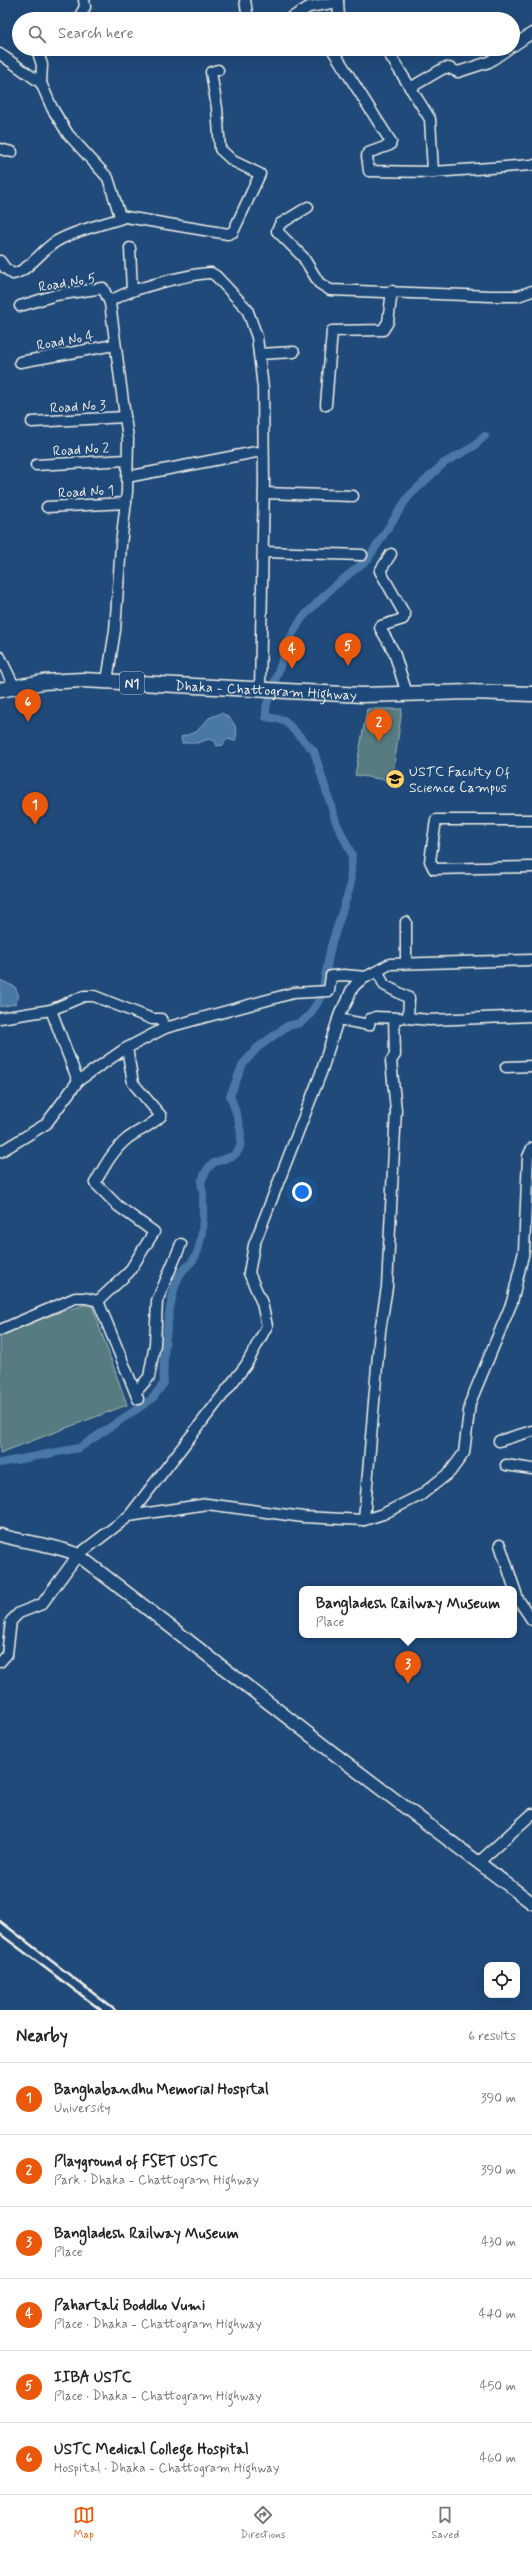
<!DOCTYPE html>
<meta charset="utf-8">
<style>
body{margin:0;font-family:Mynerve,sans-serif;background:#f6f6f6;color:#222}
.controls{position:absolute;right:12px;bottom:12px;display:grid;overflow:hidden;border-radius:8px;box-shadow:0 4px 16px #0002}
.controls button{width:36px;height:36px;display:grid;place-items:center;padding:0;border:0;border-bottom:1px solid #e0e0e0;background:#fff;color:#222;font:20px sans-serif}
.you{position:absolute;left:302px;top:1192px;width:14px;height:14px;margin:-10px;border:3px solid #fff;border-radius:50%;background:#1a73e8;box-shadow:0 0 0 6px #1a73e833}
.badge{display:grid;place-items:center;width:26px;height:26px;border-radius:50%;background:#ea580c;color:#fff;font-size:13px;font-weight:700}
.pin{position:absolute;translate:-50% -33px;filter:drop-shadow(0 1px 2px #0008)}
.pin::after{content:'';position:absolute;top:21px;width:14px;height:12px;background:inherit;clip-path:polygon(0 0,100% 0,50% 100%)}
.popup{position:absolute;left:299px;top:1586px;width:218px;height:52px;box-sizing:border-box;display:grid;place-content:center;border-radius:8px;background:#fff;filter:drop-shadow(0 1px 3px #0005);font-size:13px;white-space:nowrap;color:#767676}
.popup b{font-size:15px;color:#222}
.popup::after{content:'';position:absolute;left:50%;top:100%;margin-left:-8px;border:8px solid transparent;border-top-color:#fff}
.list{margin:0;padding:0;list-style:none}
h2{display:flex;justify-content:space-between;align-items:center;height:52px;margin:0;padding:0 16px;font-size:17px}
h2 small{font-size:13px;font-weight:400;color:#767676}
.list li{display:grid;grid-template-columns:26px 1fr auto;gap:12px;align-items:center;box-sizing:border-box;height:72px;padding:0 16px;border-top:1px solid #e0e0e0}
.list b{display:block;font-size:15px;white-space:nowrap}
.list p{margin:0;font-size:13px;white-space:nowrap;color:#767676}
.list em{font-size:13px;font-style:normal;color:#767676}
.icon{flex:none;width:22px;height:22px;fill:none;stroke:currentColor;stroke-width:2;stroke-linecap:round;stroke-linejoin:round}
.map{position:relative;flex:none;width:532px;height:2010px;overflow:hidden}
.search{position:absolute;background:#fff;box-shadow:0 4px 16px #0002;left:12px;right:12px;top:12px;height:44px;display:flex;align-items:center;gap:10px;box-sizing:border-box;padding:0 14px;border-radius:22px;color:#767676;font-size:15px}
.sheet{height:484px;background:#fff}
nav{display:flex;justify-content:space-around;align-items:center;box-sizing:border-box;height:56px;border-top:1px solid #e0e0e0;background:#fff;font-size:11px;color:#767676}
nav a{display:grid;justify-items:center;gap:2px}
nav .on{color:#ea580c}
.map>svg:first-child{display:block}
.green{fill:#567b81;stroke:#a5b6b4}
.water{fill:#4978a5;stroke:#8da8c0}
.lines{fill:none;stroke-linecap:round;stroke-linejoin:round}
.canal{stroke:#4978a5;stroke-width:8}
.minor-casing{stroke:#f4f1e8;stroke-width:13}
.major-casing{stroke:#f4f1e8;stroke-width:15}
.highway-casing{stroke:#f4f1e8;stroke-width:17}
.minor{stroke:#1f4a7a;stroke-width:10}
.major{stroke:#1f4a7a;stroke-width:12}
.highway{stroke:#1f4a7a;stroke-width:14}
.rail{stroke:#f4f1e8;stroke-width:2.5}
.labels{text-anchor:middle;stroke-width:4;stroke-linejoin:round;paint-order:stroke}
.shield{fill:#1f4a7a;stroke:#b4bfc7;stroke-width:1}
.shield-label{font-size:13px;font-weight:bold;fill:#f4f1e8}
.street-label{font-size:14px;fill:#f4f1e8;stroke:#1f4a7a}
.poi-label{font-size:14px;fill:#f4f1e8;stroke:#1f4a7a;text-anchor:start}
</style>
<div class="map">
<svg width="532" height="2010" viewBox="0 0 532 2010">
<rect width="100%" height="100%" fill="#1f4a7a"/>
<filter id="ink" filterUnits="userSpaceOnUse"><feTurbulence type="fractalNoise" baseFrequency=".025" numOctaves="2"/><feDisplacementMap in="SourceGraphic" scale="8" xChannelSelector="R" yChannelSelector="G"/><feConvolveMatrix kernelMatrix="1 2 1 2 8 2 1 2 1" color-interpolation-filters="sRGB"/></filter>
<g filter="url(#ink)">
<!-- green -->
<g class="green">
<path d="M367 709H402L392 781 355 775Z"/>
<path d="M91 1303 127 1405 0 1453V1330Z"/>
</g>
<!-- water -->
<g class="water">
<path d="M221 713C232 717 240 729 235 741L227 739 223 745 217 746 215 741 209 739 197 743H182L181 737 196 732 209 718Z"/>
<path d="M0 980 15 987 19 996 15 1004 0 1007Z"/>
</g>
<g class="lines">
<!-- canal -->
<path class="canal" d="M0 1463 79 1448 152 1399 164 1383C162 1361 169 1291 181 1273 184 1268 190 1265 193 1260 197 1255 200 1244 201 1237 204 1224 203 1208 203 1195 203 1190 200 1184 202 1180 210 1160 214 1163 230 1157 252 1150 235 1109 230 1096L243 1064 257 1048 287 1026 300 1023 309 1016 321 997 331 946 350 887 352 855 336 822 314 751 284 720 266 717V707L276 678 289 640 302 618 332 588 368 559 408 497 444 463 473 447 485 436"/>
<!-- minor casing -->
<g class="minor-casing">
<g id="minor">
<path d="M245 0 248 19"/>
<path d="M338 0 339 19"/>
<path d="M78 19 85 7 84 0"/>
<path d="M289 19 309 7 338 2"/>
<path d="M513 46 532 33"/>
<path d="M332 49 391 142 390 145 368 153 367 156 369 171 433 172 532 165"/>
<path d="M386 49 430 119 433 172"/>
<path d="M0 54 41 83 42 65 37 49"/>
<path d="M41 83 52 108 68 134 108 178 120 216 228 234 233 232 260 174 233 161 220 149 217 108 211 72 218 70"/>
<path d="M410 88 444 68H449L458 72 489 62 508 49"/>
<path d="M0 149 12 152"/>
<path d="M308 207 280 224 277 231 303 257 319 283 330 290 491 296H518L532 291"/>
<path d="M130 248 132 291"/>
<path d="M0 261 5 268 13 274C30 270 42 249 57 241 76 230 101 225 122 218"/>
<path d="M110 303C114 292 197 272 211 273L216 276 247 309 257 337 263 388 264 482 260 690"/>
<path d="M20 306 56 295 103 288 110 303 128 439 127 492 121 545 115 630 107 681"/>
<path d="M259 354 294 352"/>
<path d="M20 362 114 345"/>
<path d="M326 405 332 331 383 330 388 322 392 291"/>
<path d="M32 422 125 417"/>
<path d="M36 465 127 460"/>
<path d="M127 477 256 452"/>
<path d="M264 493 353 496"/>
<path d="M47 507 126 503"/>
<path d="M264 552 362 555"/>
<path d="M391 554 380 571 405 615 403 619 381 626 380 628 394 652 407 694"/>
<path d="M0 657 14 686"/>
<path d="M532 820H436L430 861 434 869 532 867"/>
<path d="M406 922V963"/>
<path d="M378 971 384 985 409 998 408 1018 429 1020 532 1016"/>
<path d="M51 1010 78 1081"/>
<path d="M375 1017 400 1018"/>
<path d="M0 1018 51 1010 84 996H94L152 1019H161L165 1028 293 993 329 991 331 976 344 975 366 977 390 964 532 960"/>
<path d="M338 1019 369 1025 370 1019"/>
<path d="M506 1067 532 1066"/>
<path d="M0 1152 46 1124 78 1081 123 1050 165 1028"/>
<path d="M98 1301 129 1272 154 1232 118 1206 95 1183C104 1167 113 1150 128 1138 139 1130 151 1126 161 1116L133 1083 127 1048"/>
<path d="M0 1330 75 1298H85L98 1301 138 1399"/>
<path d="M136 1392 149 1377 155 1344 157 1301 181 1244"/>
<path d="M499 1441 532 1431"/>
<path d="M506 1465 532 1469"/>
<path d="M129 1516 246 1365 267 1326 262 1303 249 1273 254 1245 321 1073 341 1010C353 1000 343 990 366 977"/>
<path d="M364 1520 380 1331 387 1287 396 1110 391 1061 395 1055 394 1018"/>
<path d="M500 1545 518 1599 532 1620"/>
<path d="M0 1662 7 1654 11 1621 19 1613 42 1604 78 1555 129 1516 207 1504 303 1517 364 1520 383 1514 421 1495 450 1472 464 1453 470 1403 512 1302 524 1251 528 1157 532 1148"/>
<path d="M479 1862 532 1814"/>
</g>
</g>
<!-- major casing -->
<g class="major-casing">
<path id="major" d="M0 1535C26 1543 54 1544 78 1555L328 1749 532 1903"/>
</g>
<!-- highway casing -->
<g class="highway-casing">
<g id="highway">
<path id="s1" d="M0 690 43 682 83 680 362 695 471 692 532 694"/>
</g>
</g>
<!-- minor -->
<use href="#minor" class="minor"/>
<!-- major -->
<use href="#major" class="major"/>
<!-- highway -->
<use href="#highway" class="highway"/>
<!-- rail -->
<g class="rail">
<path d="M0 1921 115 2010"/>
<path d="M0 1934 101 2010"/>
</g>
</g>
</g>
<!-- icons -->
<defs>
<g id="university-disc" transform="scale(1)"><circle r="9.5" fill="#ffd166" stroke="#1f4a7a"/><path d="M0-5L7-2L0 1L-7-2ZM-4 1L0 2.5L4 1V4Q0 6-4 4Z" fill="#111"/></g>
</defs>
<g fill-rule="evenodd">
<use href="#university-disc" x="395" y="779"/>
</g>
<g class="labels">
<!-- shield labels -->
<rect class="shield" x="120" y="672" width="24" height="22" rx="3"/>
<g class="shield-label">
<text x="132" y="688">N1</text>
</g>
<!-- street labels -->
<g class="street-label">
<text transform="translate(67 282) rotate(-9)" y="5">Road No 5</text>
<text transform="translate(65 340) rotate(-10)" y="5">Road No 4</text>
<text transform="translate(78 406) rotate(-3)" y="5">Road No 3</text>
<text transform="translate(81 449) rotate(-3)" y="5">Road No 2</text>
<text transform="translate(86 491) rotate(-3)" y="5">Road No 1</text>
<text dy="5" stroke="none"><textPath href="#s1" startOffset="267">Dhaka - Chattogram Highway</textPath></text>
</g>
<!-- poi labels -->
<g class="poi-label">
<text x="409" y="776">USTC Faculty Of<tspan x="409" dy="16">Science Campus</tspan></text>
</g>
</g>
</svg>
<div class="controls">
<button><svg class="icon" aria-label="locate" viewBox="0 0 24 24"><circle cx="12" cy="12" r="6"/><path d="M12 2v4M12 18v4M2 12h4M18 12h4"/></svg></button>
</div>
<div class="you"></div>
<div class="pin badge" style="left:35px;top:825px">1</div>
<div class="pin badge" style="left:379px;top:742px">2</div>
<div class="pin badge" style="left:408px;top:1684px">3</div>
<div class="popup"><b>Bangladesh Railway Museum</b>Place</div>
<div class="pin badge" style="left:292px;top:669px">4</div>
<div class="pin badge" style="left:348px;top:666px">5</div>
<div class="pin badge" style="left:28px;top:722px">6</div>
<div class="search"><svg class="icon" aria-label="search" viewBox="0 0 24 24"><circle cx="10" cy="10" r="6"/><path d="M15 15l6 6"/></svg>Search here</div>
</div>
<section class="sheet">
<h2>Nearby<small>6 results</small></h2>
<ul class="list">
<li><span class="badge">1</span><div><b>Banghabandhu Memorial Hospital</b><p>University</p></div><em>390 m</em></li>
<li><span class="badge">2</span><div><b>Playground of FSET USTC</b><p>Park · Dhaka - Chattogram Highway</p></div><em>390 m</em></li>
<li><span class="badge">3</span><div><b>Bangladesh Railway Museum</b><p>Place</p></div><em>430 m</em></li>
<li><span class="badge">4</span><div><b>Pahartali Boddho Vumi</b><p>Place · Dhaka - Chattogram Highway</p></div><em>440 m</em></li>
<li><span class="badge">5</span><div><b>IIBA USTC</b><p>Place · Dhaka - Chattogram Highway</p></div><em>450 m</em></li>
<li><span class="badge">6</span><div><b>USTC Medical College Hospital</b><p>Hospital · Dhaka - Chattogram Highway</p></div><em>460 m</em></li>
</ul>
</section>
<nav>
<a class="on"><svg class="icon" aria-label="map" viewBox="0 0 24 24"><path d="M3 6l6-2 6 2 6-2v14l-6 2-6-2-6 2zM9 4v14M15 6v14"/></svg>Map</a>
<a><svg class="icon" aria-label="directions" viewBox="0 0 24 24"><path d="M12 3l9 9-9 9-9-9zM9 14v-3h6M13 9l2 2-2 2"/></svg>Directions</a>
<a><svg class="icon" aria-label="saved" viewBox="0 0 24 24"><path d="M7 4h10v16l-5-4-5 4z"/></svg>Saved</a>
</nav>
